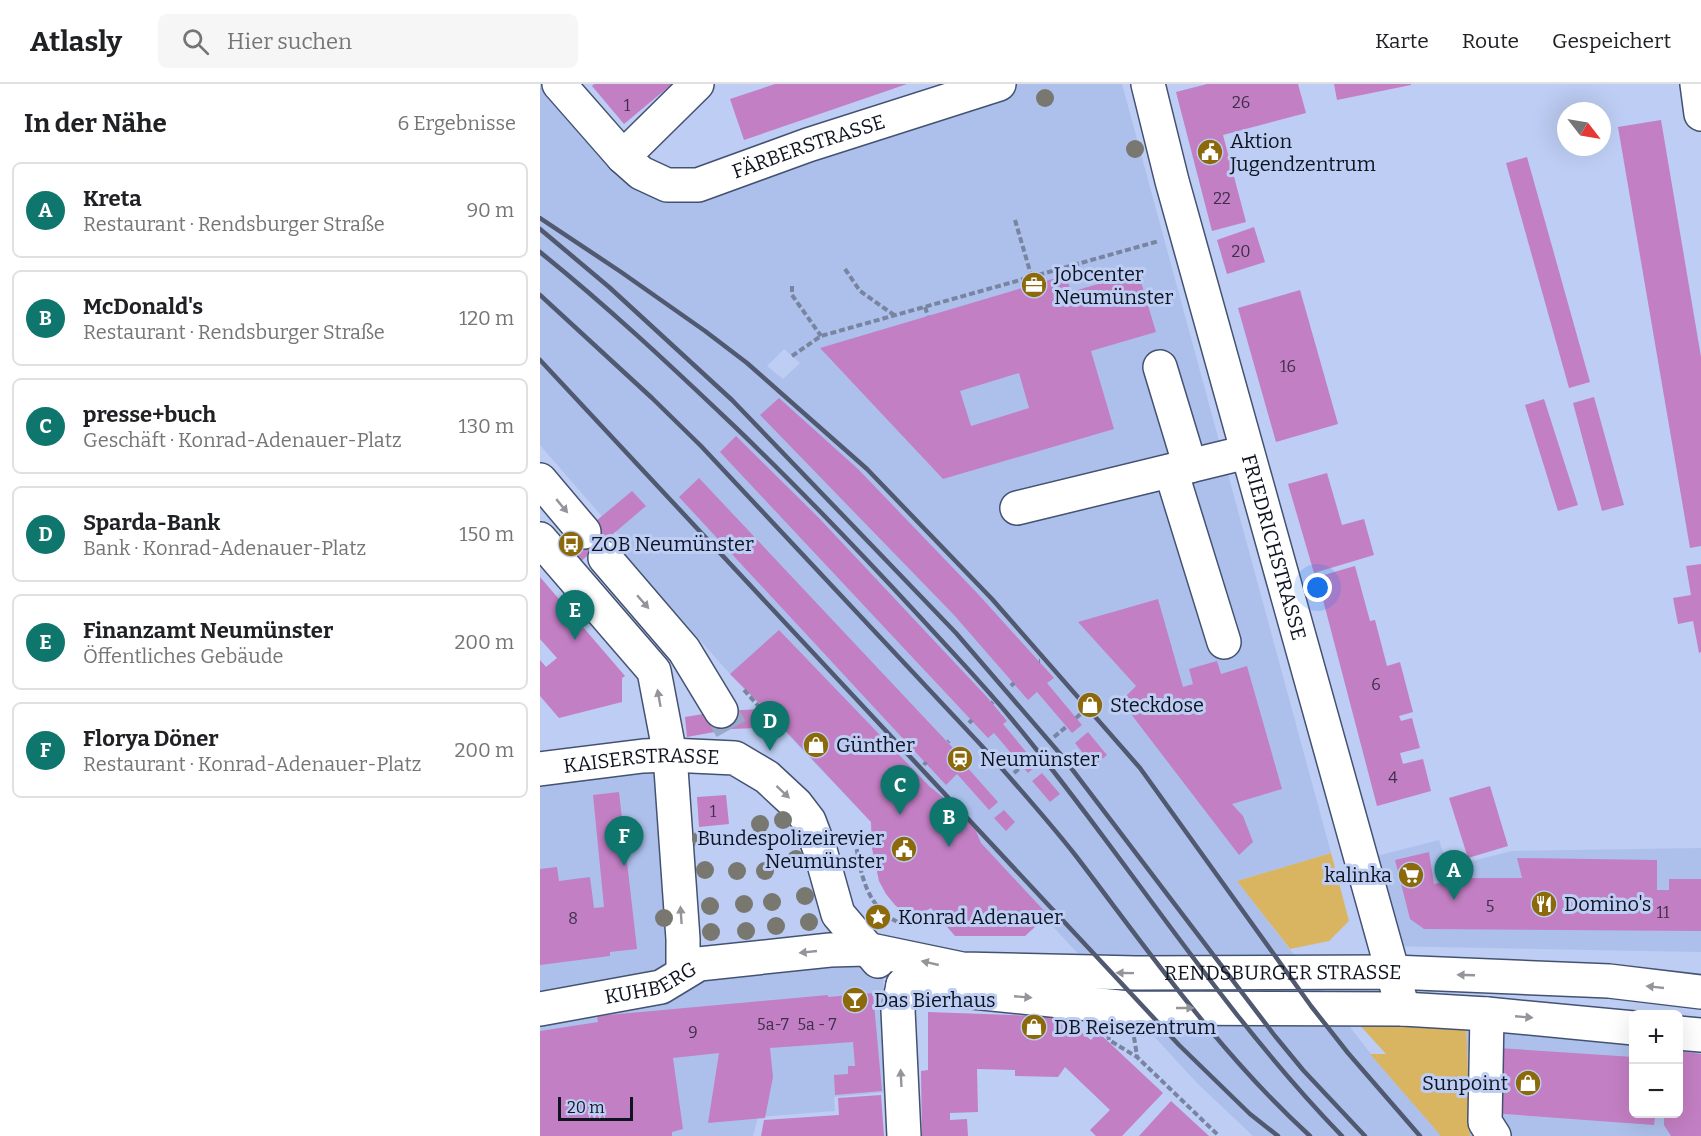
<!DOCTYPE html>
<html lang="de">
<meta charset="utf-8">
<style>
body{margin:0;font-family:Bitter,serif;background:#f6f6f6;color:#202124}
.controls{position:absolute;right:18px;bottom:18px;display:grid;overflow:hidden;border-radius:9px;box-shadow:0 6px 24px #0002}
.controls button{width:54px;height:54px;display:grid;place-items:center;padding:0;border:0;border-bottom:2px solid #e0e0e0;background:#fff;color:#202124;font:30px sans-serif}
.compass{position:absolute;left:1017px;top:18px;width:54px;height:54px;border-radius:50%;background:#fff;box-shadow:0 6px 24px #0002;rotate:121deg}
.scale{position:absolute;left:18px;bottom:15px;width:75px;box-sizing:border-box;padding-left:6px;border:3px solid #0f1421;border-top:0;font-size:16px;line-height:21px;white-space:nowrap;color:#0f1421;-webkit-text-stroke:4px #bdcdf3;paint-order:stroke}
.you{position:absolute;left:778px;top:504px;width:21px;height:21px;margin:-15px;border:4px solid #fff;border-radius:50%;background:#1a73e8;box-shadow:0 0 0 9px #1a73e833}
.badge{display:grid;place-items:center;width:39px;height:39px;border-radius:50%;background:#0f766e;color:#fff;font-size:20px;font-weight:700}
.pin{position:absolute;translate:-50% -50px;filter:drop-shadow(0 2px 3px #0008)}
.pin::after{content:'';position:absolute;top:32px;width:21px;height:18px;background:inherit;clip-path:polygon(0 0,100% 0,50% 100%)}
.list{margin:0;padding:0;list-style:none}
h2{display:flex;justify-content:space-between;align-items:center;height:78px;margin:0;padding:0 24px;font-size:26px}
h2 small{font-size:20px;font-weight:400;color:#757577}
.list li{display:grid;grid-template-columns:39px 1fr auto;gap:18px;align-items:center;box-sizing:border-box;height:96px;margin:0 12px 12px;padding:0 12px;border:2px solid #e0e0e0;border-radius:9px}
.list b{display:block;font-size:22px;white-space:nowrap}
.list p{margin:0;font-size:20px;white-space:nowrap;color:#757577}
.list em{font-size:20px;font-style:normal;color:#757577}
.icon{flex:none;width:33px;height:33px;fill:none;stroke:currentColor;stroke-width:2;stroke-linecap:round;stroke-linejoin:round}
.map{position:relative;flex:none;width:1161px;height:1052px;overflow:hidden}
header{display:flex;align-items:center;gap:36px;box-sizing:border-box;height:84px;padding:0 30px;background:#fff;border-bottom:2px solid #e0e0e0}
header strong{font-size:28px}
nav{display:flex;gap:33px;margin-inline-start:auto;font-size:21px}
.search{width:420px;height:54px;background:#f6f6f6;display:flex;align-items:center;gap:15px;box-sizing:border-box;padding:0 21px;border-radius:9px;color:#757577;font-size:22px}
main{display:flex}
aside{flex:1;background:#fff}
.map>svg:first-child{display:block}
.built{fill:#adc0eb;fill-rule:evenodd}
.green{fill:#dab561}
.building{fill:#c37fc4;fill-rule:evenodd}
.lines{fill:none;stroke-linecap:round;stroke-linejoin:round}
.minor-tunnel{stroke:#9aa8c9;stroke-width:33;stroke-dasharray:33 16;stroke-linecap:butt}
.minor-casing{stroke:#445272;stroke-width:36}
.path{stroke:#7884a0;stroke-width:4;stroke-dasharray:6 3;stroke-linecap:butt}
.minor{stroke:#fff;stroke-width:33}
.rail{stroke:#50596f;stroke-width:4.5}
.tree{fill:#787770}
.oneway{fill:#93959b}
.labels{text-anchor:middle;stroke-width:6;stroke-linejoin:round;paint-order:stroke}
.number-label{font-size:16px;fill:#3c2f4a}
.poi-label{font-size:20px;fill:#0f1421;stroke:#bdcdf3;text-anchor:start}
.street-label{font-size:20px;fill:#0f1421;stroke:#bdcdf3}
</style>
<header>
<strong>Atlasly</strong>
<div class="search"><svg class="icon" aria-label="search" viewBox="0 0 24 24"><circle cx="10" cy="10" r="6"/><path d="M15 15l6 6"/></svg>Hier suchen</div>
<nav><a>Karte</a><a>Route</a><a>Gespeichert</a></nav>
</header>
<main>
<aside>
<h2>In der Nähe<small>6 Ergebnisse</small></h2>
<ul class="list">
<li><span class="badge">A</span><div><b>Kreta</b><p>Restaurant · Rendsburger Straße</p></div><em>90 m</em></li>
<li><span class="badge">B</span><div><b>McDonald's</b><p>Restaurant · Rendsburger Straße</p></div><em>120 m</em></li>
<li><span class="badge">C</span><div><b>presse+buch</b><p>Geschäft · Konrad-Adenauer-Platz</p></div><em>130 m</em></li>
<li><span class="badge">D</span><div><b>Sparda-Bank</b><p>Bank · Konrad-Adenauer-Platz</p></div><em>150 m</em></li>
<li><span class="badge">E</span><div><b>Finanzamt Neumünster</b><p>Öffentliches Gebäude</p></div><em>200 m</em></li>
<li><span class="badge">F</span><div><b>Florya Döner</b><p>Restaurant · Konrad-Adenauer-Platz</p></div><em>200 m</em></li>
</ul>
</aside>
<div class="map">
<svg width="1161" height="1052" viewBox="0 0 1161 1052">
<rect width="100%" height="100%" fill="#bdcdf3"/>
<!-- built -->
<g class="built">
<path d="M459 0H582L791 769 697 797 834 974 901 1052H713L657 999 505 834 485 852H415L391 824 380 830 372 831 362 827 346 810 339 797 332 764 331 738 190 590 74 459 78 451 0 361V4L23 2 127 101ZM244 265 260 279 243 295 227 282Z"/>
<path d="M130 671 151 898 320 876 343 890 347 1008 294 1013 295 1027 218 1033 213 1052H0V673Z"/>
<path d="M899 756 908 783 972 767 1161 764V868L846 862 821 776Z"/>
<path d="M926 934 1093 952 1094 1030H1138L1139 956 1161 959V1052H930Z"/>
</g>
<!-- green -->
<g class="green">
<path d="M791 769 809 837 789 857 750 865 697 797Z"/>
<path d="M926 934 930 1052H901L830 970H846L817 938Z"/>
</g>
<!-- building -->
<g class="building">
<path d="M54 0H132L84 40 52 2Z"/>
<path d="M235 0H367L204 56 190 15Z"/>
<path d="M667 0H758L766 29 683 51 706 138 672 147 636 8Z"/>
<path d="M794 0H871V1L797 16Z"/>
<path d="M1121 36 1161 273V462L1150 464 1078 43Z"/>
<path d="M987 73 1050 298 1029 304 966 79Z"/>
<path d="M714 143 725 178 687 190 677 156Z"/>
<path d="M598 188 616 248 551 267 574 345 403 395 280 264 526 191 531 208ZM479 289 489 324 431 342 420 307Z"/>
<path d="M760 206 798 340 736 358 698 224Z"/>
<path d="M1054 313 1084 421 1062 427 1033 319Z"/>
<path d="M239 314 318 385 438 510 514 594 507 599 542 641 532 649 497 608 488 616 414 531 220 331Z"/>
<path d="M1004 315 1038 421 1018 427 985 321Z"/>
<path d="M196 352 278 433 446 612 467 637 463 640 497 681 488 689 454 649 448 654 180 368Z"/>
<path d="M787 389 802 441 824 435 834 471 774 489 748 400Z"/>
<path d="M159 394 428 680 426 682 458 718 449 726 417 690 406 701 139 413Z"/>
<path d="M92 407 106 422 40 478 26 462Z"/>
<path d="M1161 480V568L1159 569 1153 537 1138 540 1133 514 1151 511 1146 482Z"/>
<path d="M815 482 830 537 835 536 847 582 860 578 873 628 859 632 861 637 872 634 880 664 860 669 863 680 883 675 891 707 837 722 777 493Z"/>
<path d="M0 493 85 592 82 594V618L19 634 0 612V576L6 583 17 574 0 555Z"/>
<path d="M618 515 643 603 653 600 649 585 677 577 681 590 707 582 742 705 692 720 703 732 713 758 699 771 581 617 596 602 538 538Z"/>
<path d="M239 546 389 702 405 715 426 736 436 747 441 759 508 831 485 852H415L391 824 380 830 372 831 362 827 355 821 346 810 339 797 332 764 331 738 242 643 191 645 147 653 145 633 181 627 225 625 190 590Z"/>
<path d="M548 648 567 671 553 682 535 659Z"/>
<path d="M502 689 520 710 510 718 492 697Z"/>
<path d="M950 702 968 762 928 774 909 714Z"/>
<path d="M79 708 97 865 70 868V872L0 881V785L17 783 19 797 50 793 54 824 64 823 53 711Z"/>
<path d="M186 711 189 740 159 743 157 713Z"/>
<path d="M464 726 475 738 466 747 454 734Z"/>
<path d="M889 768 894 800 919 794H982L977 774 1117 776V806H1129V795H1161V847L884 845 870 835 855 776Z"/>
<path d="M333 909 342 1007 295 1011 294 991 308 990V982H315L313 958 230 964 233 993 225 1034 168 1039 179 969 133 974 143 1045 132 1048V1052H0V947L58 938 57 932 288 911V913Z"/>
<path d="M388 928 523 933 551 956 558 948 623 1009 582 1052H556L550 1046 570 1026 525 983 518 993 475 992V986L437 985 438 1028 410 1029V1036L427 1035 428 1052H382L381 987 388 986Z"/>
<path d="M958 964 1094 973V1030L1138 1029V967L1161 970V1052H1131L1124 1041V1034L1115 1033 1114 1041 951 1029Z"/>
<path d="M341 1011 344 1052H221L224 1036 299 1031 298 1014Z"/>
<path d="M631 1017 669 1052H599Z"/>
</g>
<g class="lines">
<!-- minor-tunnel -->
<path class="minor-tunnel" d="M181 627 191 645"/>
<!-- minor casing -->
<g class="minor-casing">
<g id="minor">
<path id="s1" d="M19 0 83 73 101 89 127 101H158L268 61 459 0"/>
<path id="s2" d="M608 0 632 97 863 925"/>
<path d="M1157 0 1161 30"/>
<path d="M83 73 157 0"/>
<path d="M620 283 650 382"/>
<path d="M631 387 684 558"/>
<path d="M0 396 44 448"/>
<path d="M477 424 707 368"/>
<path d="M0 455 114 587 130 671 143 855V889"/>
<path d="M65 474 144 566 181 627"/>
<path id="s3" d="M0 685 103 672 130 671 195 674 227 693 256 720 269 737 280 766 298 830 338 877"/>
<path d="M363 901 589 924 863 925 947 930 1094 944"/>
<path d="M363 901 358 926 364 1052"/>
<path id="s4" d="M0 925 121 903 159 880 290 866 326 865 422 885 596 889 853 888 1069 897 1161 908"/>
<path d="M947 930 945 1038 954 1052"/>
<path d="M1138 949 1161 951"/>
</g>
</g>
<!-- path -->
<g class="path">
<path d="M475 136 494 201"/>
<path d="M305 185 320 207 354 231"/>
<path d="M252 202V211L281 252"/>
<path d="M385 223 388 232"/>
<path d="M252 272 281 252 619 157"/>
<path d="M499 577H500"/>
<path d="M471 602 474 599"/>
<path d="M204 606 222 626"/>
<path d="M452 619 453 618"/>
<path d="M536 634 544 627"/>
<path d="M429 639 432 636"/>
<path d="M514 653 526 643"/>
<path d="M408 658 409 657"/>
<path d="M491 674 495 671"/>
<path d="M384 681 386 678"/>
<path d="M474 689 482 682"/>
<path d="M331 750 315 755C321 791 326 827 365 841"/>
<path d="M568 950 569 956 597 973 679 1052"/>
<path d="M594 953 597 972"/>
</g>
<!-- minor -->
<use href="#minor" class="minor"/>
<!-- rail -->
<g class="rail">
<path d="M0 134 81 188 165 247 207 279 327 385 452 515 600 684 771 922 808 969 880 1052"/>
<path d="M0 145 69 203 192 316 416 549 522 672 735 952 763 986 825 1052"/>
<path d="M0 168C67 222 130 281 192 340 258 403 320 468 381 534 411 567 442 599 470 633 584 770 678 924 802 1052"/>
<path d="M0 211 112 314 161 362 441 661C473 697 506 734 536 772 610 869 680 970 770 1052"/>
<path d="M0 276 639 961 710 1030 738 1052"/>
</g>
</g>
<!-- trees -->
<g class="tree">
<circle cx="505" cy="14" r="9"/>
<circle cx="595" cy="65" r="9"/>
<circle cx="243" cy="736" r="9"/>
<circle cx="220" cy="740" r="9"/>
<circle cx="161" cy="755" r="9"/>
<circle cx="256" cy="775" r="9"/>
<circle cx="165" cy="786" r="9"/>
<circle cx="197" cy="787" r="9"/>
<circle cx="225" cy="787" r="9"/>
<circle cx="265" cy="812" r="9"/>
<circle cx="232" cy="818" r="9"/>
<circle cx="204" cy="820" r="9"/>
<circle cx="170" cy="822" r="9"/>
<circle cx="124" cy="834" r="9"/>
<circle cx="269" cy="838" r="9"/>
<circle cx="236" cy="842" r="9"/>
<circle cx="206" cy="847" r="9"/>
<circle cx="171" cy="848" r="9"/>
</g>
<!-- one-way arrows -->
<defs><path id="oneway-solid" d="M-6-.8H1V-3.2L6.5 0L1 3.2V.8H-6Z" transform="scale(1.5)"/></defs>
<g class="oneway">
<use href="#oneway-solid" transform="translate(22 422) rotate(50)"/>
<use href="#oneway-solid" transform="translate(103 518) rotate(49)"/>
<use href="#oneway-solid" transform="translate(119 614) rotate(-100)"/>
<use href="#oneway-solid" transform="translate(243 708) rotate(43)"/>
<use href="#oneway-solid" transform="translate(141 831) rotate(-94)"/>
<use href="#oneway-solid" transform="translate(268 868) rotate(174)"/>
<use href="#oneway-solid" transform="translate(390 879) rotate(-167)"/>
<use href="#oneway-solid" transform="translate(585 889) rotate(-179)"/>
<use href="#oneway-solid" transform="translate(926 891) rotate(-178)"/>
<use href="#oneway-solid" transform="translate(1115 903) rotate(-174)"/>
<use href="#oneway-solid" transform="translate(483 913) rotate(5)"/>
<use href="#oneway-solid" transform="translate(645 924)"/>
<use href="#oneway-solid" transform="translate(984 933) rotate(5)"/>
<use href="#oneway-solid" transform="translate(361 994) rotate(-93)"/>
</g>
<!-- icons -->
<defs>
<g id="civic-disc" transform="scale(1.35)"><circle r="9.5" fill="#8c6a0b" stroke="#bdcdf3"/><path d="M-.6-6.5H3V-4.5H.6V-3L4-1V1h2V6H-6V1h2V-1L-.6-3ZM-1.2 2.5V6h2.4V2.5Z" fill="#fff"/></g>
<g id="office-disc" transform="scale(1.35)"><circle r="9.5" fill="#8c6a0b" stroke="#bdcdf3"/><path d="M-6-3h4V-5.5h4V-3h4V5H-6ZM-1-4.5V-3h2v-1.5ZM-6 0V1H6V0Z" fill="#fff"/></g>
<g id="bus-disc" transform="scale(1.35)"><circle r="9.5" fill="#8c6a0b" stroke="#bdcdf3"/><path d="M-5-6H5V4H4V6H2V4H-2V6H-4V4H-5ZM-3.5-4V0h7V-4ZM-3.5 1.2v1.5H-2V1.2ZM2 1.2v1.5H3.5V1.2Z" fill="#fff"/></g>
<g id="shop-disc" transform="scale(1.35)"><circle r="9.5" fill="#8c6a0b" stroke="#bdcdf3"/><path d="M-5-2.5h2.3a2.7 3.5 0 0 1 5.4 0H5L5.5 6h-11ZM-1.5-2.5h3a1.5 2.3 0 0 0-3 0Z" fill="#fff"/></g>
<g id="station-disc" transform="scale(1.35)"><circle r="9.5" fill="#8c6a0b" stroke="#bdcdf3"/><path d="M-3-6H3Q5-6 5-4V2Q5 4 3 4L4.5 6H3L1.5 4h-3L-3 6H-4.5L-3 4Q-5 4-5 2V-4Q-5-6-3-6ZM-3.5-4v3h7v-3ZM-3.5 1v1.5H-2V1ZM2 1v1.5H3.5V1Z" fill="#fff"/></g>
<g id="supermarket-disc" transform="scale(1.35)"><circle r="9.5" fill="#8c6a0b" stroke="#bdcdf3"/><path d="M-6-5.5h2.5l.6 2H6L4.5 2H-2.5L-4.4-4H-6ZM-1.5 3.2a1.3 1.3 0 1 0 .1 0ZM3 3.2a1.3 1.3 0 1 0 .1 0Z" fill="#fff"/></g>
<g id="restaurant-disc" transform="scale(1.35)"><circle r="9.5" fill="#8c6a0b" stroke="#bdcdf3"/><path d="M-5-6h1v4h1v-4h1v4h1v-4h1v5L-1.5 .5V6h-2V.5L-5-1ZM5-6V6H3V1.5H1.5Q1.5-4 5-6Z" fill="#fff"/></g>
<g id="sight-disc" transform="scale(1.35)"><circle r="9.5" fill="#8c6a0b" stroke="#bdcdf3"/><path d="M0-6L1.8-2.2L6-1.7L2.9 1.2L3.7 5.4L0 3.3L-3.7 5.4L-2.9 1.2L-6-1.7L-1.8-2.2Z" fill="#fff"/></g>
<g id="bar-disc" transform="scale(1.35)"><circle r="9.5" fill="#8c6a0b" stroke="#bdcdf3"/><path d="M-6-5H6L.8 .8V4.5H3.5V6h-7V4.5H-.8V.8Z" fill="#fff"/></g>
</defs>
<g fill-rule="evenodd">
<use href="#civic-disc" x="670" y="68"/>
<use href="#office-disc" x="494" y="201"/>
<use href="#bus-disc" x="31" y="460"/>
<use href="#shop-disc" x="550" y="621"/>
<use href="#shop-disc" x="276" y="661"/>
<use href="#station-disc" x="420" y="675"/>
<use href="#civic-disc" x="364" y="765"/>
<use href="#supermarket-disc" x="871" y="791"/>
<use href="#restaurant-disc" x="1004" y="820"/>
<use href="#sight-disc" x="338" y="833"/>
<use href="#bar-disc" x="315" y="916"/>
<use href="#shop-disc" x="494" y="943"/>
<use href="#shop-disc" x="988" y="999"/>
</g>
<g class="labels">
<!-- number labels -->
<g class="number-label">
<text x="701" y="24">26</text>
<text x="87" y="27">1</text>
<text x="682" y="120">22</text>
<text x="701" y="173">20</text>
<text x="748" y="288">16</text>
<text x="836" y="606">6</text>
<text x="853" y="699">4</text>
<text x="173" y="733">1</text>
<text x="950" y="828">5</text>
<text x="1123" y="834">11</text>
<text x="33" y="840">8</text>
<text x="233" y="946">5a-7</text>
<text x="277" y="946">5a - 7</text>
<text x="153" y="954">9</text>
</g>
<!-- poi labels -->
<g class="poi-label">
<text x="690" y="64">Aktion<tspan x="690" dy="23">Jugendzentrum</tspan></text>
<text x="514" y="197">Jobcenter<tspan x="514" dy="23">Neumünster</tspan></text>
<text x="51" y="467">ZOB Neumünster</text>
<text x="570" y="628">Steckdose</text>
<text x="296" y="668">Günther</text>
<text x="440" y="682">Neumünster</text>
<text x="344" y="761" text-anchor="end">Bundespolizeirevier<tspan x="344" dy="23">Neumünster</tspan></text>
<text x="852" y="798" text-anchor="end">kalinka</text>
<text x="1024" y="827">Domino's</text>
<text x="358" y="840">Konrad Adenauer</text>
<text x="334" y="923">Das Bierhaus</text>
<text x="514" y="950">DB Reisezentrum</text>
<text x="968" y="1006" text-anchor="end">Sunpoint</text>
</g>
<!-- street labels -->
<g class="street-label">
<text dy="7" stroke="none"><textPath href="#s1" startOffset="298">FÄRBERSTRASSE</textPath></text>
<text dy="7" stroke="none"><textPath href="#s2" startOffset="480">FRIEDRICHSTRASSE</textPath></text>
<text dy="7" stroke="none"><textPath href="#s3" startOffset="102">KAISERSTRASSE</textPath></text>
<text dy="7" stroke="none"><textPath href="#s4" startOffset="754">RENDSBURGER STRASSE</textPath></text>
<text dy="7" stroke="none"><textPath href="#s4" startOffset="114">KUHBERG</textPath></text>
</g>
</g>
</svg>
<div class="controls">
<button>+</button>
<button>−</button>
</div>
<svg class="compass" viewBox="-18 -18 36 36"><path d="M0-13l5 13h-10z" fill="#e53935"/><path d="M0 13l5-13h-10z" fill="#757577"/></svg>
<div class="scale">20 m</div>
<div class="you"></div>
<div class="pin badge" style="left:914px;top:816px">A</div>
<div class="pin badge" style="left:409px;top:763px">B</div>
<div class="pin badge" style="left:360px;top:731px">C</div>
<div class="pin badge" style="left:230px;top:667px">D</div>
<div class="pin badge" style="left:35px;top:556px">E</div>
<div class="pin badge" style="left:84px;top:782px">F</div>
</div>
</main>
